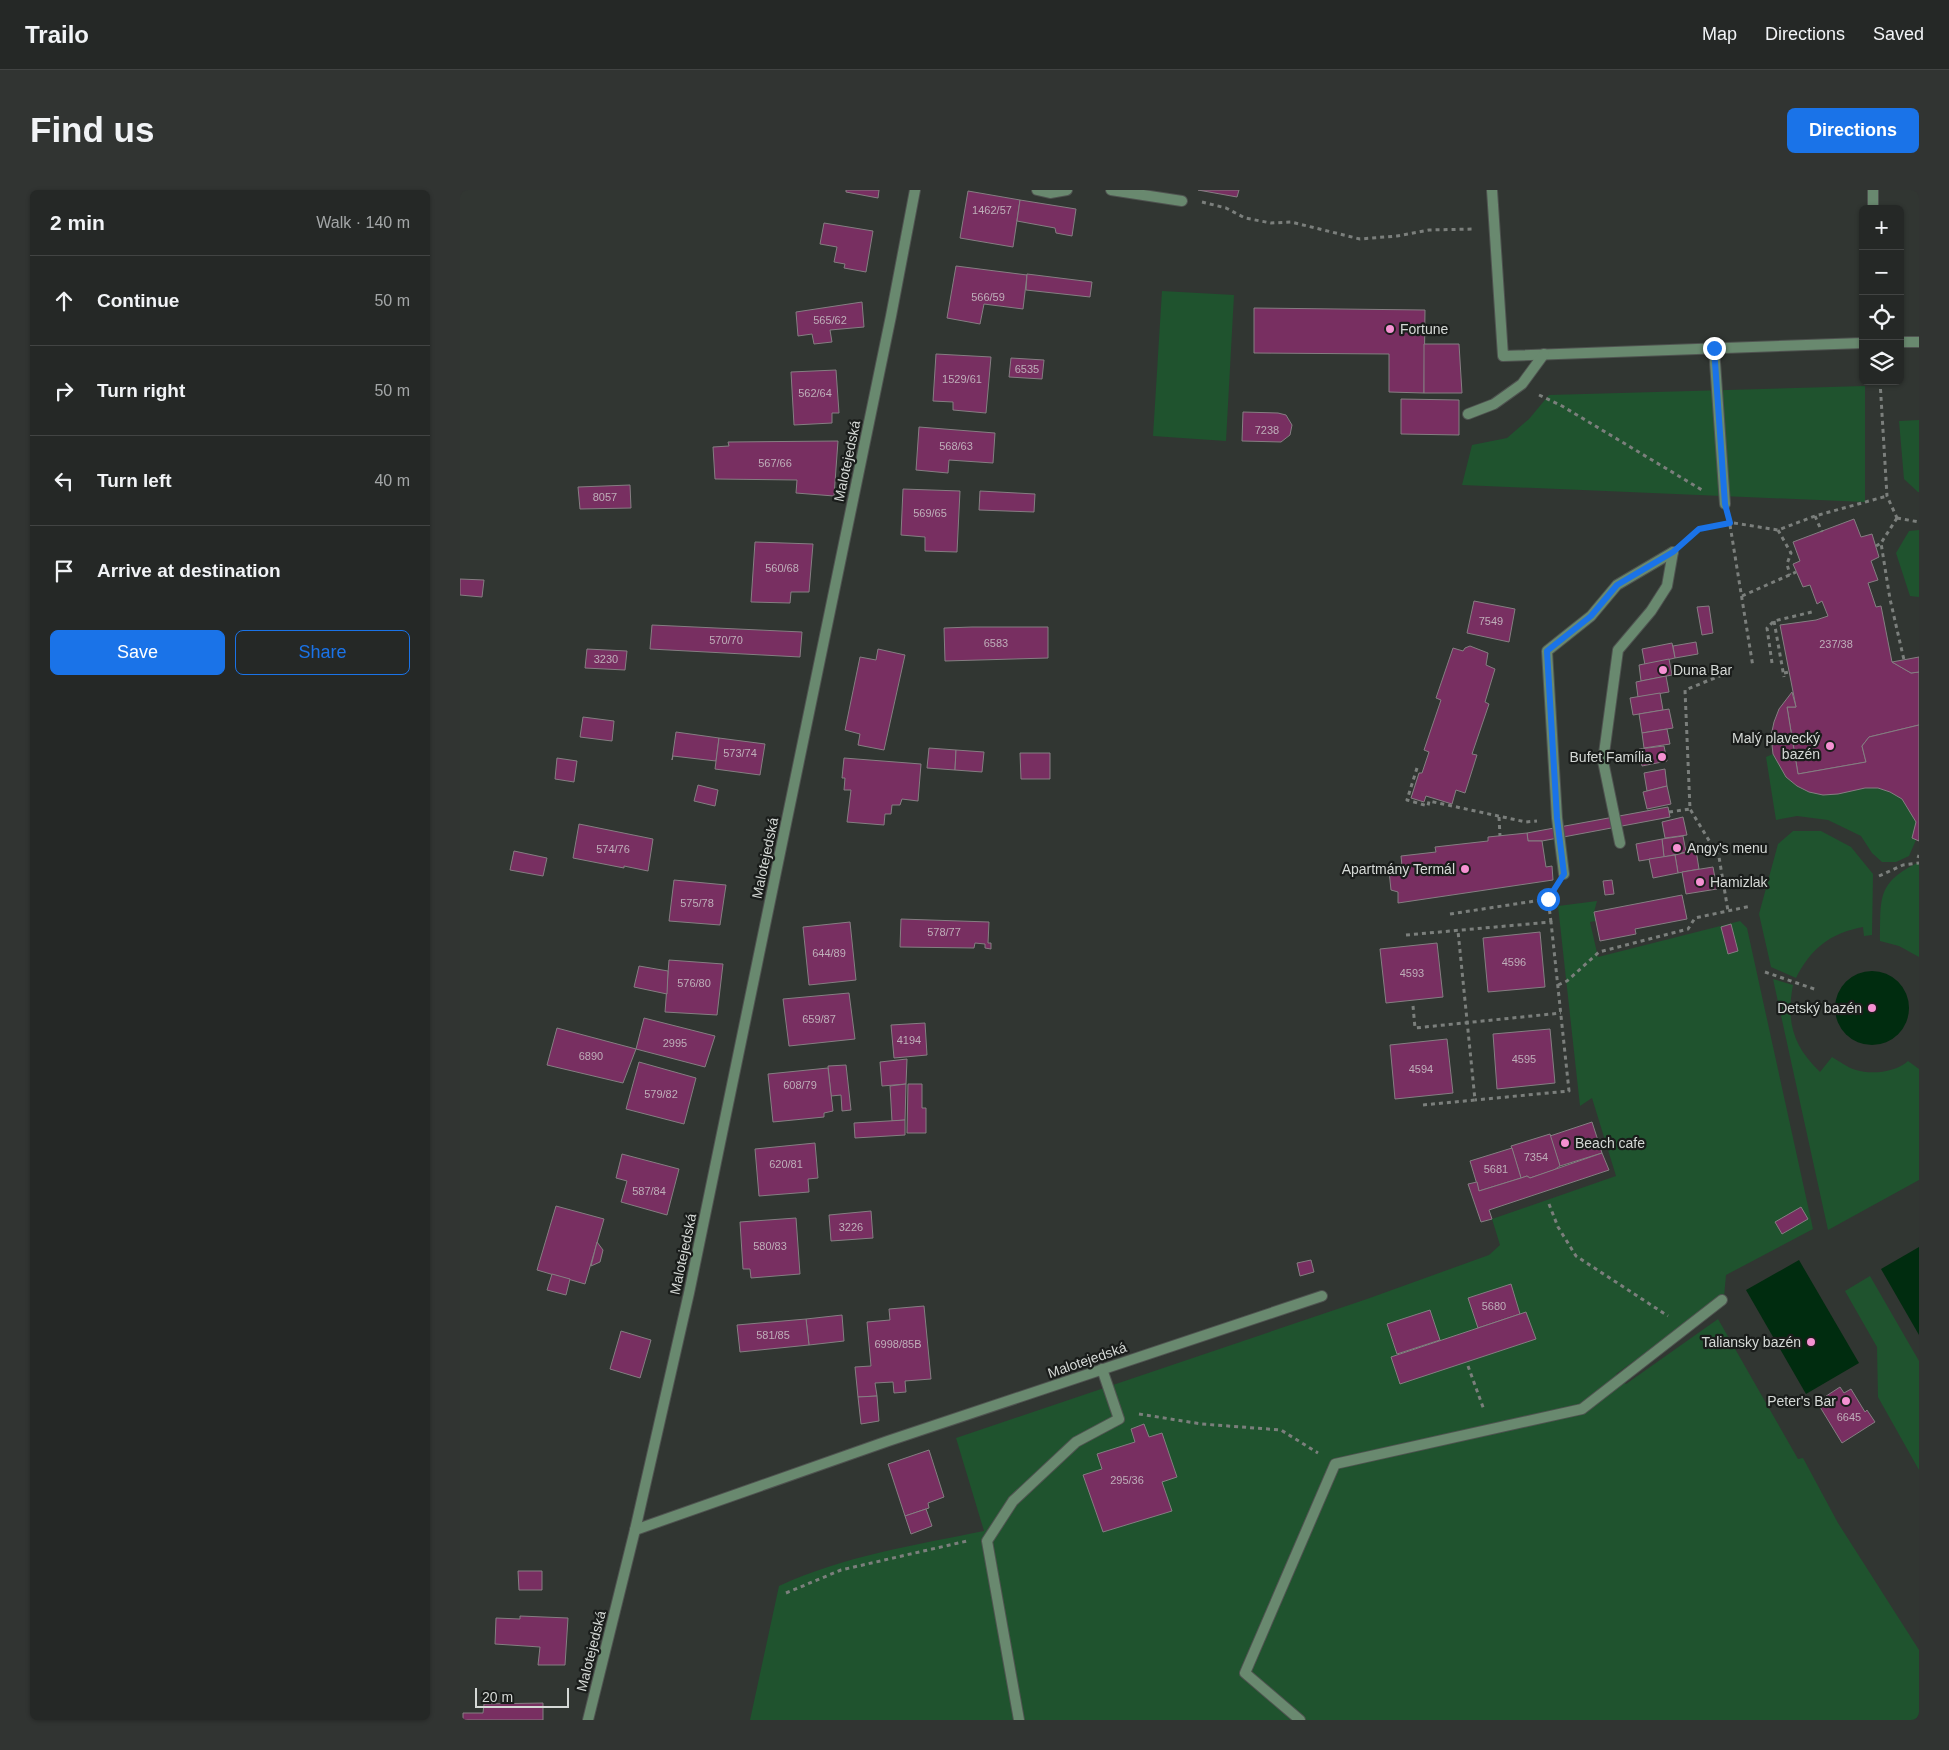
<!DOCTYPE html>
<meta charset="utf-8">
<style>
body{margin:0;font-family:Helvetica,sans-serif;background:#313432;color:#f1f3f6}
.controls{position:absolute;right:15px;top:15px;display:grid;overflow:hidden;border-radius:8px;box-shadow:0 1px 4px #0004}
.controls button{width:45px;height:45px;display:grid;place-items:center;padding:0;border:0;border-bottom:1px solid #424443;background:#252826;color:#f1f3f6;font:25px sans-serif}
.scale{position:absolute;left:15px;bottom:12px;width:94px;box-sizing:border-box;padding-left:5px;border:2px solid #d5d9d6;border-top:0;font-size:14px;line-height:18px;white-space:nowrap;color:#d5d9d6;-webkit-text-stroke:4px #1a1d1b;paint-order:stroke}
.stop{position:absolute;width:15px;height:15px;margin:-11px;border:4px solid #1a73e8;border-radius:50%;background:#fff}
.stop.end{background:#1a73e8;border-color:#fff;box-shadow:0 1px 5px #0008}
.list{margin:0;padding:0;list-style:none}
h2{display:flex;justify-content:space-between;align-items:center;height:65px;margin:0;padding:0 20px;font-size:21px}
h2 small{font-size:16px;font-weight:400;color:#a3a6a7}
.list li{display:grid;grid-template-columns:32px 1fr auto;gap:15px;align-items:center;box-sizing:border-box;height:90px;padding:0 20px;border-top:1px solid #424443}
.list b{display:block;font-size:19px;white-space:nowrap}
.list em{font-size:16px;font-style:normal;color:#a3a6a7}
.actions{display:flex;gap:10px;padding:15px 20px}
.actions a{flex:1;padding:11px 0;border:1px solid #1a73e8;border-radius:8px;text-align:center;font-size:18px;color:#1a73e8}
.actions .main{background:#1a73e8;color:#fff}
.icon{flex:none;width:28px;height:28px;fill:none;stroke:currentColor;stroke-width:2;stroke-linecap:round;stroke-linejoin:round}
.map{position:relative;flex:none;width:1459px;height:1530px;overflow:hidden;border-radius:8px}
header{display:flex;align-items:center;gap:30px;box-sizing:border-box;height:70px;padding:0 25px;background:#252826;border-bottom:1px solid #424443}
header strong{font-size:24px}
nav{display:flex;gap:28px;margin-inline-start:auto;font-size:18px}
.intro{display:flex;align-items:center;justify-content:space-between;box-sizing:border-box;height:120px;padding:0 30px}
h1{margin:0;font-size:35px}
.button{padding:12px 22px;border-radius:8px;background:#1a73e8;color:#fff;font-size:18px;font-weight:700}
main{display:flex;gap:30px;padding:0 30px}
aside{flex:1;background:#252826;border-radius:8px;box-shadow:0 1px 4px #0004}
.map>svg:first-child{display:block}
.green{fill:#1f532e}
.water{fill:#002c0f}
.building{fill:#782f61;stroke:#857e82}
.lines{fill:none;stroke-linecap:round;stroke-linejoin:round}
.lane-casing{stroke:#4f5350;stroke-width:12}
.street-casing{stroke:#4f5350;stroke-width:12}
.path{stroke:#7b7f7c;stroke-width:3;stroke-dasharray:4 4;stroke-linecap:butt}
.lane{stroke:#69896f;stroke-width:10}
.street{stroke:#69896f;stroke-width:10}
.route{stroke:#1a73e8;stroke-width:6}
.poi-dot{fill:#f591d2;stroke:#1a1d1b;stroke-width:2}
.labels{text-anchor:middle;stroke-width:4.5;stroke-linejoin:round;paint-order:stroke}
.number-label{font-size:11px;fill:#beaeb9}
.poi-label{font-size:14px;fill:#d5d9d6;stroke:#1a1d1b;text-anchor:end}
.street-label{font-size:14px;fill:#d5d9d6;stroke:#1a1d1b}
</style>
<header>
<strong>Trailo</strong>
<nav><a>Map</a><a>Directions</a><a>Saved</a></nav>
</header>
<div class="intro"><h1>Find us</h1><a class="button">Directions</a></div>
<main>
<aside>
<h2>2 min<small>Walk · 140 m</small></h2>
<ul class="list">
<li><svg class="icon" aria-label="ahead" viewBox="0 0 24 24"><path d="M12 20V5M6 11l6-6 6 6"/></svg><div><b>Continue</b></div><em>50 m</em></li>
<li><svg class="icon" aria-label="right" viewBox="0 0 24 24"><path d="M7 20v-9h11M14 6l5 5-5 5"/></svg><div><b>Turn right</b></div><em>50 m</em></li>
<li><svg class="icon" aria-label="left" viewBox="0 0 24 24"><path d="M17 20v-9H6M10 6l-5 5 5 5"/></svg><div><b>Turn left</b></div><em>40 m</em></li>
<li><svg class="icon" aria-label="arrive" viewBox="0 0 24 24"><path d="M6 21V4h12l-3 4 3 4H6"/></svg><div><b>Arrive at destination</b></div></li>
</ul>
<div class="actions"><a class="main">Save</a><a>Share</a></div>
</aside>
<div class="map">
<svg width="1459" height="1530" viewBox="0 0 1459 1530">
<rect width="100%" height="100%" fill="#313632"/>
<!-- green -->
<g class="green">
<path d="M702 101 774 105 766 251 693 246Z"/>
<path d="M1405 196V312L1002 295 1012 255 1047 248 1069 229 1089 205Z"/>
<path d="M1459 230V302H1458L1444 289 1439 231Z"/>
<path d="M1459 340V407L1450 406 1436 363 1449 341Z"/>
<path d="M1313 564C1318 572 1322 581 1327 587 1365 629 1408 577 1442 609 1448 614 1452 625 1456 632L1452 648 1456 650 1449 666 1436 672H1422L1412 663 1401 646 1368 630 1337 626 1316 630 1306 567Z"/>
<path d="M1333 641H1361L1391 657 1413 684 1412 745 1404 746 1403 737C1371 743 1351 758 1336 788L1311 777 1299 724 1318 654Z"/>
<path d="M1459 672V767L1439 756 1420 751C1421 708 1416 693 1459 672Z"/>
<path d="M1137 711 1134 722 1136 731 1130 732 1138 767 1280 731 1287 738 1353 1039 1266 1085 1264 1107 1156 1184 1166 1194 1258 1129 1338 1269 1343 1268 1378 1333 1459 1460V1530H290L319 1396C384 1366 455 1355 524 1341L496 1248 907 1109 1029 1065 1040 1055 1032 1029 1156 986 1132 908 1120 916 1098 716Z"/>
<path d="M1313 789 1333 795C1326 832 1333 856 1360 882L1372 867C1379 871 1388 878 1396 880 1412 885 1436 882 1448 871L1459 879V990L1368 1040Z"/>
<path d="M1410 1086 1459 1171V1280L1418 1207 1417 1157 1385 1101Z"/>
</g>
<!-- water -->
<g class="water">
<circle cx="1412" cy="818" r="37"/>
<path d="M1459 1057V1145L1421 1079Z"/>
<path d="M1339 1070 1399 1173 1346 1204 1286 1100Z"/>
</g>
<!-- building -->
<g class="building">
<path d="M386 0H419L418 8 386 2Z"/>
<path d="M738 0H779L777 7Z"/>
<path d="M508 1 560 10 553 57 500 48Z"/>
<path d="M560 10 616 19 612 46 596 43 595 38 557 31Z"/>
<path d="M364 33 413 41 406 82 384 78 385 74 374 72 377 57 360 54Z"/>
<path d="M496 76 567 85 563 119 524 114 520 134 487 128Z"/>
<path d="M567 84 632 92 630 107 566 100Z"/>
<path d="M402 112 404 137 370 140 372 152 354 154 352 144 338 146 336 122Z"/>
<path d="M794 118 965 120 964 203 929 202V164L794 163Z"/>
<path d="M964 154H999L1002 203H964Z"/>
<path d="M476 164 531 167 526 223 493 220V212L473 211Z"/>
<path d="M551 168 584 170 582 189 549 187Z"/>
<path d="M376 180 379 223H372V233L334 235 331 182Z"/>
<path d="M941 209 999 210V245L941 244Z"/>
<path d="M783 222 818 223 826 225 832 235 830 245 821 252 782 251Z"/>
<path d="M459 237 535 243 533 273 489 270 488 283 456 280Z"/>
<path d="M378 251 374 306 336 303 337 290 255 289 253 257 269 256 268 252Z"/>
<path d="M170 295 171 318 120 319 118 297Z"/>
<path d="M443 299 500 301 497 362 465 361V347L441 345Z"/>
<path d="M520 301 575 304 574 322 519 320Z"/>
<path d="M1394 329 1401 347 1412 344 1419 367 1411 371 1418 390 1408 393 1416 417 1421 416 1432 472 1451 483 1459 482V535L1409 547 1402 556 1406 572 1338 584 1327 517H1336L1320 435 1356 430 1368 426 1362 411 1357 414 1350 395 1343 397 1333 374 1340 371 1333 352Z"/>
<path d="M295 352 353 354 349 402H331L330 413 291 412Z"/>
<path d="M0 389 24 390 22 407 0 405Z"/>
<path d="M1014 411 1055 419 1049 452 1007 443Z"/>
<path d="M1249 416 1253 443 1242 445 1237 417Z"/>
<path d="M192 435 342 442 340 467 190 459Z"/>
<path d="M512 437H588V468L485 471 484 438Z"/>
<path d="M1236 452 1238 464 1215 468 1213 456Z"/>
<path d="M1212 453 1215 468 1185 475 1182 459Z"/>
<path d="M1010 456 1028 463 1026 475 1035 479 1025 512 1029 514 1012 564 1017 565 1005 603 996 600 992 614 966 606 964 612 951 608 959 583H962L969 562 964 560 981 510 976 508 993 458 1003 461 1005 458Z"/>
<path d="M127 459 167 461 165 480 125 478Z"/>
<path d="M418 459 445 465 424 560 398 555 400 544 385 540 400 467 416 470Z"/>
<path d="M1459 467V482L1451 483 1432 472Z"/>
<path d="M1209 469 1212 485 1181 491 1179 475Z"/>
<path d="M1206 486 1209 502 1178 507 1176 492Z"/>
<path d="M1332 502 1336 517H1327L1338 584 1406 572 1402 556 1409 547 1459 535V651L1452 648 1456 632 1442 609 1430 602 1418 598H1405L1378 604 1363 605 1349 602 1337 596 1326 587 1313 564 1311 546 1314 532 1319 519Z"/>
<path d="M1200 503 1203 520 1173 525 1170 508Z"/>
<path d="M1209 519 1213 538 1182 543 1179 524Z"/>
<path d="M123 527 154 531 152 551 120 547Z"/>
<path d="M1207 539 1210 554 1184 558 1182 543Z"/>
<path d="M216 542 259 548 256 571 213 566 212 570Z"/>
<path d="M259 548 305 554 300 585 255 579Z"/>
<path d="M1204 556 1207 571 1182 576 1179 559Z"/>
<path d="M469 558 496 560 495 580 467 578Z"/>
<path d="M496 560 524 562 522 582 495 580Z"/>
<path d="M560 563H590V589H561Z"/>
<path d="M97 568 117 571 114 592 95 589Z"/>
<path d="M384 568 461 574 458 611 442 609 440 615H432L431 624H425L424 635 387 632 391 600H384L385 588H382Z"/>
<path d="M1205 579 1207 596 1187 601 1184 583Z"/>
<path d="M238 595 258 600 255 616 234 611Z"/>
<path d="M1207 596 1211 614 1187 619 1183 602Z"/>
<path d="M1208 617 1210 627 1082 651H1068L1067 643Z"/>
<path d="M1223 627 1227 645 1205 648 1202 632Z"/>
<path d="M119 634 193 649 188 681 164 676V678L113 668Z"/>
<path d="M1067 643 1068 651H1082L1086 677 1092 676 1093 690 938 713V702L931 700 929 681 933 676H942L941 666 976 662 975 657 1028 651V647Z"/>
<path d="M1223 646 1226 662 1204 667 1202 649Z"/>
<path d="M1202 649 1204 667 1179 671 1176 654Z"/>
<path d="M1236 660 1239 679 1218 683 1215 665Z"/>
<path d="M54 661 87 668 83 686 50 680Z"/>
<path d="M1215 665 1218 683 1193 688 1189 669Z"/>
<path d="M1253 677 1257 699 1226 704 1222 682Z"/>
<path d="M214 690 266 695 260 735 209 731Z"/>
<path d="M1152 690 1154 704 1145 705 1143 691Z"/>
<path d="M1222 705 1227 729 1175 739 1176 744 1140 751 1134 722Z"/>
<path d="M441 729 529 732 528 753H531V759L525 758V754L515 753 514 758 440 757Z"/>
<path d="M390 732 396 790 349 795 343 737Z"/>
<path d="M1271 734 1278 761 1268 764 1261 737Z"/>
<path d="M1080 742 1085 797 1028 802 1023 748Z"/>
<path d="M977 753 983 807 926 813 920 759Z"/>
<path d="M209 770 263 774 257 825 205 822Z"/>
<path d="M179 776 208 781 207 804 174 797Z"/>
<path d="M389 803 395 849 329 856 323 809Z"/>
<path d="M184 828 255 846 245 877 176 859Z"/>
<path d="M465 833 467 865 434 868 431 835Z"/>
<path d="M97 838 176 859 163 893 87 875Z"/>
<path d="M1090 839 1095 893 1037 899 1033 844Z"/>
<path d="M987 849 993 903 935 909 930 855Z"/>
<path d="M447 869 446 894 422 896 420 872Z"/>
<path d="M179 872 236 888 224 934 166 919Z"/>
<path d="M386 875 391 920 382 921 381 905 371 906 368 876Z"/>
<path d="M368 878 373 921 364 923V927L313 932 308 884Z"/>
<path d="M446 894 445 930 432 931 430 896Z"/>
<path d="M448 894H462V918H466V943H447Z"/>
<path d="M445 930V945L395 948 394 933Z"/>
<path d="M1132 932 1142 963 1100 976 1090 946Z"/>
<path d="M1090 944 1100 976 1094 980 1070 988 1067 986 1061 988 1051 956Z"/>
<path d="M355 953 358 988 348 989 349 1002 299 1006 295 959Z"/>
<path d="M1052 958 1061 988 1019 1001 1010 971Z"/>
<path d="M1142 963 1149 980 1029 1020 1032 1029 1021 1032 1008 994 1017 992 1019 1001 1061 988 1067 986 1070 988Z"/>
<path d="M162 964 219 979 207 1025 161 1012 167 991 156 988Z"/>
<path d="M96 1016 144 1029 125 1094 77 1080Z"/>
<path d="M1341 1017 1348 1029 1322 1044 1315 1032Z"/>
<path d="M411 1021 413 1048 371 1051 369 1025Z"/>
<path d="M336 1028 340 1084 291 1088 290 1079H283L280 1032Z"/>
<path d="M137 1052 143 1060 140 1072 131 1076Z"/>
<path d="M851 1070 854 1082 840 1086 837 1073Z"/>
<path d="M92 1084 110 1089 106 1105 87 1100Z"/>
<path d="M1051 1094 1060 1124 1018 1138 1008 1108Z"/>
<path d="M464 1116 471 1189 445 1191 446 1202 434 1203 433 1192 415 1193 417 1206 398 1207 395 1177 411 1176 407 1132 430 1130 429 1119Z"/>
<path d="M970 1120 980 1150 937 1164 927 1134Z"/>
<path d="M1066 1122 1076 1149 940 1194 931 1167Z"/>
<path d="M382 1125 384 1151 349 1155 346 1129Z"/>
<path d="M346 1129 349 1155 280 1162 277 1135Z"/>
<path d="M161 1141 191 1150 180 1188 150 1179Z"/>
<path d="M1380 1197 1384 1203 1391 1199 1405 1222 1407 1220 1415 1232 1382 1253 1357 1212Z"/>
<path d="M417 1206 419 1231 401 1234 398 1207Z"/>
<path d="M684 1234 689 1247 702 1243 717 1287 702 1292 712 1321 643 1342 623 1285 642 1279 637 1264 675 1252 671 1239Z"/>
<path d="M469 1260 484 1307 468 1313 469 1318 445 1326 428 1274Z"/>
<path d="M466 1319 472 1336 451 1344 445 1326Z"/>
<path d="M58 1381H82V1400H59Z"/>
<path d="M60 1426 108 1428 105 1475H78L80 1457 35 1454 36 1428 60 1429Z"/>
<path d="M83 1513V1530H3V1523H23L24 1514Z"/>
</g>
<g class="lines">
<!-- lane casing -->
<g class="lane-casing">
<g id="lane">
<path d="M577 0 590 3 607 0"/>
<path d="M651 0 722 11"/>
<path d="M1032 0 1043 166 1403 153"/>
<path d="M1440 152H1459"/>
<path d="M1254 158 1265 314"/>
<path d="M1008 224 1034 214 1062 194 1084 164"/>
<path d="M1160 653 1143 571 1158 460 1191 421 1207 396 1213 362"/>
<path d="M1104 684 1097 628 1087 461 1131 426 1157 395 1213 362"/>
<path d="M175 1340 428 1251 862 1106"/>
<path d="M559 1530 527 1351 553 1311 616 1252 659 1229 642 1179"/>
<path d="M840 1530 785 1483 875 1274 1122 1219 1262 1110"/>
</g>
</g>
<!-- street casing -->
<g class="street-casing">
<g id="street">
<path d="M1413 0V19"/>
<path d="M128 1530 175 1340 229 1103 431 126 455 0"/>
</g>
</g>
<!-- path -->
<g class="path">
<path d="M742 12 766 18 785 28 811 33 831 32 900 49 937 46 969 40 1014 39"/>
<path d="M1420 191 1427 306 1437 328"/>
<path d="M1079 205 1102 216 1242 300"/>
<path d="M1355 326 1362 342"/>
<path d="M1437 328 1421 353 1430 409 1444 470"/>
<path d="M1437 328 1459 332"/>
<path d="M1274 333 1318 340 1355 326 1427 306"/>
<path d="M1270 335 1293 477"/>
<path d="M1318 340 1331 363 1327 374 1330 385"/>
<path d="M1229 348 1239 339 1258 335"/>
<path d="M1416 356 1421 353"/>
<path d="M1282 406 1336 382"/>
<path d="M1314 431 1324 487"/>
<path d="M1312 473 1307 438 1314 431 1352 422"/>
<path d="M1324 483 1329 482"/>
<path d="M1262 485 1225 500 1230 619 1259 667 1268 721"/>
<path d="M957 578 947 610 968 616 969 611 1066 632 1077 631"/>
<path d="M1209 622 1230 619"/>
<path d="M1039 627 1040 646"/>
<path d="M1458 668 1459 665"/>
<path d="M1419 686 1443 675 1459 673"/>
<path d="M990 724 1088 709"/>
<path d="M1091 732 1088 709 1093 702"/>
<path d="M946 745 1091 732 1109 901 1015 910"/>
<path d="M1305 782 1357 800"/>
<path d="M1098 795 1107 791 1139 762 1228 739 1235 728 1291 716"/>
<path d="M953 816 955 838 1101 823"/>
<path d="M963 915 1015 910 998 741"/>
<path d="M1089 1014 1098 1037 1116 1066 1208 1126"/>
<path d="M1008 1176 1024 1220"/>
<path d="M679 1224 742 1234 821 1240 858 1263"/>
<path d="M326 1403 381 1380 507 1351"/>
</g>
<!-- lane -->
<use href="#lane" class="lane"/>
<!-- street -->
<use href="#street" class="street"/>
</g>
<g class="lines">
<!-- route -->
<path class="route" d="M1088 709 1104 684 1097 628 1087 461 1131 426 1157 395 1213 362 1239 339 1270 333 1265 314 1254 158"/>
</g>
<!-- markers -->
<g class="poi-dot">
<circle cx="930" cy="139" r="5"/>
<circle cx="1203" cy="480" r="5"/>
<circle cx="1370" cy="556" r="5"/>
<circle cx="1202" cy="567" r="5"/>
<circle cx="1217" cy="658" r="5"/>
<circle cx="1005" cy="679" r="5"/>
<circle cx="1240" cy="692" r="5"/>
<circle cx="1412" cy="818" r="5"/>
<circle cx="1105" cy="953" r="5"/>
<circle cx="1351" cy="1152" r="5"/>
<circle cx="1386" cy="1211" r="5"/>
</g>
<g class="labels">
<!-- number labels -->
<g class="number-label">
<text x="532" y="24">1462/57</text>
<text x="528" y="111">566/59</text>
<text x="370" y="134">565/62</text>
<text x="567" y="183">6535</text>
<text x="502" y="193">1529/61</text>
<text x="355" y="207">562/64</text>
<text x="807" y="244">7238</text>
<text x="496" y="260">568/63</text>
<text x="315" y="277">567/66</text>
<text x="145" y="311">8057</text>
<text x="470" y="327">569/65</text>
<text x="322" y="382">560/68</text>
<text x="1031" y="435">7549</text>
<text x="266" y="454">570/70</text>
<text x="536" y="457">6583</text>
<text x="1376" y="458">237/38</text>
<text x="146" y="473">3230</text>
<text x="280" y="567">573/74</text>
<text x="153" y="663">574/76</text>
<text x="237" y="717">575/78</text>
<text x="484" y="746">578/77</text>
<text x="369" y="767">644/89</text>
<text x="1054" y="776">4596</text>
<text x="952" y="787">4593</text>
<text x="234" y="797">576/80</text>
<text x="359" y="833">659/87</text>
<text x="449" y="854">4194</text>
<text x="215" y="857">2995</text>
<text x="131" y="870">6890</text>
<text x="1064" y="873">4595</text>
<text x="961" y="883">4594</text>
<text x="340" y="899">608/79</text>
<text x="201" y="908">579/82</text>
<text x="1076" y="971">7354</text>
<text x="326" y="978">620/81</text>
<text x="1036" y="983">5681</text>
<text x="189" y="1005">587/84</text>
<text x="391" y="1041">3226</text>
<text x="310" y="1060">580/83</text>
<text x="1034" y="1120">5680</text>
<text x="313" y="1149">581/85</text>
<text x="438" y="1158">6998/85B</text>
<text x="1389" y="1231">6645</text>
<text x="667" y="1294">295/36</text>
</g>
<!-- poi labels -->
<g class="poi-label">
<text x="940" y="144" text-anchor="start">Fortune</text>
<text x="1213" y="485" text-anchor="start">Duna Bar</text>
<text x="1360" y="553">Malý plavecký<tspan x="1360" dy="16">bazén</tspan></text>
<text x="1192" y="572">Bufet Família</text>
<text x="1227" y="663" text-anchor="start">Angy's menu</text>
<text x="995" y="684">Apartmány Termál</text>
<text x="1250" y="697" text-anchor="start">Hamizlak</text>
<text x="1402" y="823">Detský bazén</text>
<text x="1115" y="958" text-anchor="start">Beach cafe</text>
<text x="1341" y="1157">Taliansky bazén</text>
<text x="1376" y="1216">Peter's Bar</text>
</g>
<!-- street labels -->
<g class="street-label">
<text transform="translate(387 271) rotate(-78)" y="5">Malotejedská</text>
<text transform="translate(305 668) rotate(-78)" y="5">Malotejedská</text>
<text transform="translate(223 1064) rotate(-78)" y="5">Malotejedská</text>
<text transform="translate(627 1170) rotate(-19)" y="5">Malotejedská</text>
<text transform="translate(131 1461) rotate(-76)" y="5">Malotejedská</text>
</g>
</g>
</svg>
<div class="controls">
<button>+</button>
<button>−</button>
<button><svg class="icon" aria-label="locate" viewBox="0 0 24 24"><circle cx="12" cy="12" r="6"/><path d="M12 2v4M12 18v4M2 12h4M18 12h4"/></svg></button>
<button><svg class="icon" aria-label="layers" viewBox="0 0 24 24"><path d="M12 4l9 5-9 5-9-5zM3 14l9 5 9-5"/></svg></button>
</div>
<div class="scale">20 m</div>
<div class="stop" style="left:1088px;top:709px"></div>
<div class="stop end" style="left:1254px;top:158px"></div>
</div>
</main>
